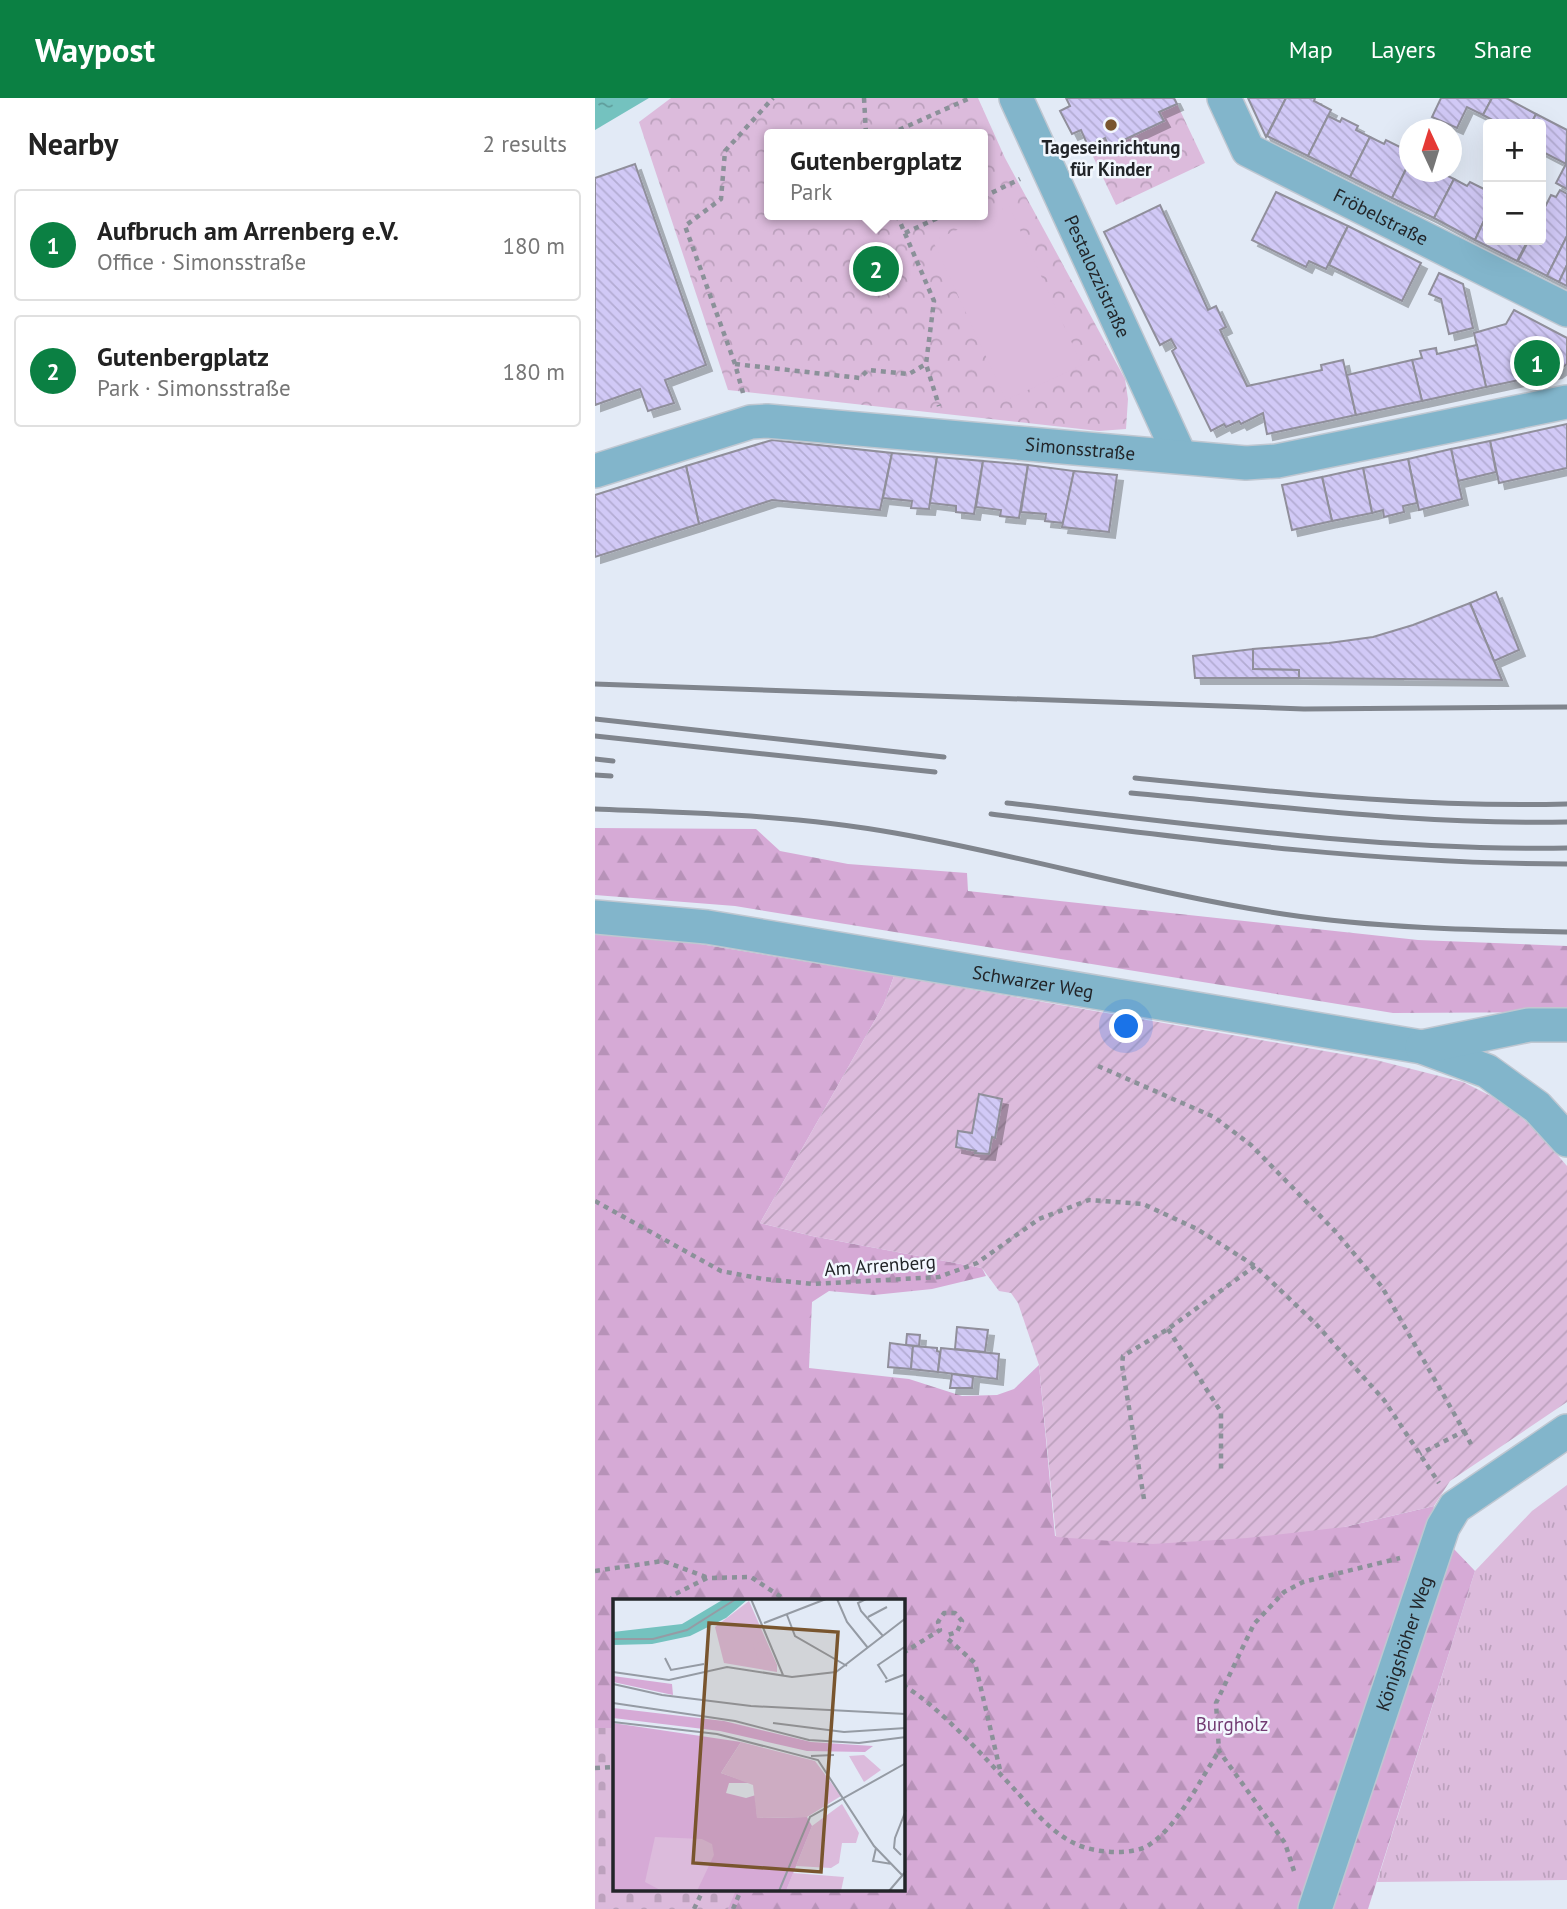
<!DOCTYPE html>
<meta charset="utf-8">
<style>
body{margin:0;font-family:"PT Sans",sans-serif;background:#f2f2f2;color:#222}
.controls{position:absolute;right:21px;top:21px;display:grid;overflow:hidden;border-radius:7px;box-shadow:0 7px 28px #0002}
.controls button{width:63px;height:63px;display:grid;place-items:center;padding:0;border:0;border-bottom:2px solid #e0e0e0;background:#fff;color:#222;font:35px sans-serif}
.compass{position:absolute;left:804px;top:21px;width:63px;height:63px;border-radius:50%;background:#fff;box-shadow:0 7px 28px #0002;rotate:356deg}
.you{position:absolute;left:532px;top:929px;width:24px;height:24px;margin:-18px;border:5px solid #fff;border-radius:50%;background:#1a73e8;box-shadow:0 0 0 10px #1a73e833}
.badge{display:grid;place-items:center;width:46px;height:46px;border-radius:50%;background:#0b8043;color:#fff;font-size:23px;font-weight:700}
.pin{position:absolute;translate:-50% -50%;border:4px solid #fff;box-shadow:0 2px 7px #0006}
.popup{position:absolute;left:169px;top:31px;width:224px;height:91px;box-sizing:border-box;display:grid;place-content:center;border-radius:7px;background:#fff;filter:drop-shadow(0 2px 5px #0005);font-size:23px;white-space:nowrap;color:#767676}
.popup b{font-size:26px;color:#222}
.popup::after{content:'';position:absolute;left:50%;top:100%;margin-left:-14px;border:14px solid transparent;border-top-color:#fff}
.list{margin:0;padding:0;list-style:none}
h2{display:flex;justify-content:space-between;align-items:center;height:91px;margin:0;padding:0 28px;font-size:30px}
h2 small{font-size:23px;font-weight:400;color:#767676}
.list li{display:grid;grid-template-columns:46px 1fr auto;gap:21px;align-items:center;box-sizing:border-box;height:112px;margin:0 14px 14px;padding:0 14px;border:2px solid #e0e0e0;border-radius:7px}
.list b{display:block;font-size:26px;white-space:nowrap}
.list p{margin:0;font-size:23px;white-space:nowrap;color:#767676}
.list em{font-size:23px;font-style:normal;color:#767676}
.map{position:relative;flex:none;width:972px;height:1811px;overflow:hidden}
header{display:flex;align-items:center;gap:42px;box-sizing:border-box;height:98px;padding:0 35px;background:#0b8043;color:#fff}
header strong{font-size:33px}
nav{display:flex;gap:38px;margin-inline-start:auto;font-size:24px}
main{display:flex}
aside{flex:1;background:#fff}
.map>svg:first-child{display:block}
.grass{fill:url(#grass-tufts)}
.forest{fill:url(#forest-firs);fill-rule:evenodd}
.cemetery{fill:url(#cemetery-stones)}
.park{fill:url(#park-crowns);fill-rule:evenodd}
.garden{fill:url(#garden-furrows)}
.pitch{fill:#dcbbdc}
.water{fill:url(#water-ripples)}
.building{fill:url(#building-back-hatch);stroke:#908f9b;stroke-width:2;filter:url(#shadow)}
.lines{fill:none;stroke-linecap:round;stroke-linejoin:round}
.minor-casing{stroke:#bfc7d1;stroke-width:36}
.path{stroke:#8b9199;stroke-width:4.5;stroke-dasharray:5 5;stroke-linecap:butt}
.minor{stroke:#82b5cb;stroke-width:33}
.rail{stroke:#80858d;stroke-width:5}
.poi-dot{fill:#79552e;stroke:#f2f7fe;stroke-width:2.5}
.labels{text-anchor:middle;stroke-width:5;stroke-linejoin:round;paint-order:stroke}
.poi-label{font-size:19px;font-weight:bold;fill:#222529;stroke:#f2f7fe}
.street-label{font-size:19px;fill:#222529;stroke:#f2f7fe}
.park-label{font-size:19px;fill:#713b72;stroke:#f2f7fe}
.inset-road{fill:none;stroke:#959ba4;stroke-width:2}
.view{fill:#79552e;fill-opacity:0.15;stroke:#79552e;stroke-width:3.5}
.inset-edge{fill:none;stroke:#222529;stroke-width:3.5}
</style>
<header>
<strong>Waypost</strong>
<nav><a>Map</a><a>Layers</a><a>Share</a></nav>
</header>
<main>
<aside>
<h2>Nearby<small>2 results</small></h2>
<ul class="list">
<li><span class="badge">1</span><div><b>Aufbruch am Arrenberg e.V.</b><p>Office · Simonsstraße</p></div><em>180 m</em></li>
<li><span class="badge">2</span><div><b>Gutenbergplatz</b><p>Park · Simonsstraße</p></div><em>180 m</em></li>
</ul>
</aside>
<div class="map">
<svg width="972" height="1811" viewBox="0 0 972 1811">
<defs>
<pattern id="grass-tufts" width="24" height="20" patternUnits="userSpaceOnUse" patternTransform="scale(1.75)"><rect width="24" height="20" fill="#dcbbdc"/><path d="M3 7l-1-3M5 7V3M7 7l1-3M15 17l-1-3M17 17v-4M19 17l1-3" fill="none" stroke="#bca1bd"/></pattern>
<pattern id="forest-firs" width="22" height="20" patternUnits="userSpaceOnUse" patternTransform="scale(1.75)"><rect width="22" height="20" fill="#d6aad6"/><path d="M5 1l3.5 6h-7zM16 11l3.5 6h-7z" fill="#b792b8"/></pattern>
<pattern id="cemetery-stones" width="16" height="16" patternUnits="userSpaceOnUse" patternTransform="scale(1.75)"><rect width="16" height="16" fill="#dcbbdc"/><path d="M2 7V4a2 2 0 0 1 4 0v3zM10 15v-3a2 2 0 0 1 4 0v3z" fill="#bca1bd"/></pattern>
<pattern id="park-crowns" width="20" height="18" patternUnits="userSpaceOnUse" patternTransform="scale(1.75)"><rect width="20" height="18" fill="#dcbbdc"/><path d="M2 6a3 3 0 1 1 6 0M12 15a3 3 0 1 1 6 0" fill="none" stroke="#bca1bd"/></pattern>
<pattern id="garden-furrows" width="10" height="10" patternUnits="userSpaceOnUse" patternTransform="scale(1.75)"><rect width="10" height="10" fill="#dcbbdc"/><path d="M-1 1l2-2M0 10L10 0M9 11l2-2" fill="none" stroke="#bca1bd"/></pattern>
<pattern id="water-ripples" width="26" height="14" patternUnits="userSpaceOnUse" patternTransform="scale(1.75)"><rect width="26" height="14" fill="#74c2bf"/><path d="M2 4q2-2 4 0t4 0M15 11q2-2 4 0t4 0" fill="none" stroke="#5f9d9b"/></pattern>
<pattern id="building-back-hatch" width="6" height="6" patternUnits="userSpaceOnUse" patternTransform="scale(1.75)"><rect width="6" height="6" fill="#d1c9f6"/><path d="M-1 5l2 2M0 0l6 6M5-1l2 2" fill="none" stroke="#b3acd3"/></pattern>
<filter id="shadow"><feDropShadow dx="6" dy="6" stdDeviation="0" flood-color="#0004"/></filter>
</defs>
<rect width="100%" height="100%" fill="#e2eaf6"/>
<!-- grass -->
<path class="grass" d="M972 1387V1782L782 1784 880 1473 937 1413Z"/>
<!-- forest -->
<g class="forest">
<path d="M0 730 161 731 185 753 253 766 372 775 373 793 823 842 972 848V914L798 915 140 808 0 797Z"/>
<path d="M0 834 69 840 299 878 289 906 165 1125 217 1138 387 1170 391 1178 337 1191 279 1197 234 1193 217 1204 214 1270 314 1281 367 1298 402 1297 419 1291 444 1267 460 1438 749 1429 839 1408 835 1426 880 1473 773 1811H0ZM19 1503H308V1792H19Z"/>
</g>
<!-- cemetery -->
<path class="cemetery" d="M0 1630H19V1792H141L133 1811H0Z"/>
<!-- park -->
<g class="park">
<path d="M76 0H383L410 60 530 281 533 301 531 331 504 333 133 292 44 24ZM174 36H388V117H174Z"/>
<path d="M582 6 610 65 521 107 493 48 510 40 569 22 564 14Z"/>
</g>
<!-- garden -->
<path class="garden" d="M299 878 781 962 868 984 908 1004 941 1032 972 1068V1304L855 1383 839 1408 749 1429 652 1440 558 1446 461 1439 444 1267 423 1205 416 1195 404 1193 387 1170 217 1138 165 1125 289 906Z"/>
<!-- pitch -->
<path class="pitch" d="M414 108 487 267 411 302 338 143Z"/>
<!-- water -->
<path class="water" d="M0 0H54L0 32Z"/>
<!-- building -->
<g class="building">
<path d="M471 0H579L582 6 564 14 569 23 514 49 510 40 493 48 486 32 477 36 465 13 475 8Z"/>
<path d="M653 0H691L671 39Z"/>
<path d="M691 0H720L719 3 736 12 713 58 672 38Z"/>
<path d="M846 0H897L888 17 872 9 862 30 837 19Z"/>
<path d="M897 0H911L941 16 936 26H905L888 17Z"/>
<path d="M941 16 972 32 971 66 946 53V26H936Z"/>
<path d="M733 18 745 24 747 20 763 28 761 32 775 39 755 79 713 58Z"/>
<path d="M775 39 789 46 791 42 807 50 805 54 814 59V65L797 100 755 79Z"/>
<path d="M972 64V91L961 85Z"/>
<path d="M814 65V74H845L859 81 839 120 797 100Z"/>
<path d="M40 66 111 267 70 282 79 305 53 313 45 291 0 307V80Z"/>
<path d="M859 81 872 88 875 84 891 92 889 96 893 98V114L880 142 839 120Z"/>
<path d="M965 92 972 96V138L952 178 923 163 934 142H946V117L956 97 961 99Z"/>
<path d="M681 94 753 128 731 171 714 163 711 169 657 142Z"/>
<path d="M565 107 613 212 621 208 631 229 625 232 652 288 727 272 726 267 748 262 761 317 672 336 668 315 646 326 644 323 631 329 629 326 616 333 577 253 581 250 576 241 565 247 509 134Z"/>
<path d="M893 114V142H933L922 163 880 142Z"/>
<path d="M753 128 826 165 807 203 734 167Z"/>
<path d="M972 138V167L964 184 952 178Z"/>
<path d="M972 167V188L964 184Z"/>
<path d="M844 175 868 186 878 230 854 236 846 201 834 196Z"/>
<path d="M919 212 972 240V266L961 274 891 289 879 235 911 226Z"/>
<path d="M882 247 891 289 827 303 817 262 827 260 825 253 841 250 842 256Z"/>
<path d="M817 262 827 303 761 317 752 277Z"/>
<path d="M972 326V370L904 385 895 343Z"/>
<path d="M177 342 297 355 285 412 177 402 104 426 91 368Z"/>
<path d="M895 343 901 374 863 383 856 351Z"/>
<path d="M856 351 867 401 824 412 813 361Z"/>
<path d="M297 355 342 359 334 411 316 410 317 403 288 400Z"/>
<path d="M342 359 388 363 379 416 361 414V408L335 405Z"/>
<path d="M813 361 822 405 808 408 809 414 789 419 788 412 777 415 768 370Z"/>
<path d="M388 363 433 367 424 420 405 418 406 412 381 409Z"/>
<path d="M433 367 479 373 468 425 450 423 451 416 426 414Z"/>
<path d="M91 368 104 426 0 459V397Z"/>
<path d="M768 370 777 415 737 423 727 379Z"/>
<path d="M479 373 522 377 514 434 467 429Z"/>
<path d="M727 379 737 423 697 432 687 387Z"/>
<path d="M901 494 924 552 899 563 875 505Z"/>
<path d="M875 505 907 582 704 580V572L658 571V551L734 545 778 539 818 527Z"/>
<path d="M658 551V571L704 572V580H600L598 558Z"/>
<path d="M384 996 407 1001 400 1040 397 1039 394 1056 380 1055 381 1053 361 1049 363 1033 377 1035Z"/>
<path d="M362 1229 393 1232 390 1254 360 1251Z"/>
<path d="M312 1236 325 1237 324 1248 311 1247Z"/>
<path d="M295 1245 318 1248 316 1271 293 1269Z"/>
<path d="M318 1248 342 1250V1253L345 1254 343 1274 316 1271Z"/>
<path d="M346 1250 404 1256 402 1281 343 1274Z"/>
<path d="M357 1276 378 1279 377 1290H355Z"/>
</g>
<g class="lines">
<!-- minor casing -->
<g class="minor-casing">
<g id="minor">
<path id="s1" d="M421 0 585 358"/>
<path id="s2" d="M629 0 653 52 972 212"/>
<path id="s3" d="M0 373 156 324 172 323 651 365 682 363 972 304"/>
<path id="s4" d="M0 819 112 829 827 949 892 973 942 1009 972 1042"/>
<path d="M827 949 934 927H972"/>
<path id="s5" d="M720 1811 848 1429 860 1409 972 1333"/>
</g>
</g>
<!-- path -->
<g class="path">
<path d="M269 0 271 36"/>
<path d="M295 36 375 0"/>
<path d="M388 99 425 81"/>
<path d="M302 117 339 203 331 266 344 308"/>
<path d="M310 135 349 117"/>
<path d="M140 266 265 280 273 272 314 276 331 266"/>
<path d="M148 295 140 266 90 128 126 101 130 53 178 0"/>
<path d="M503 968 619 1019 656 1047 740 1133 787 1189 869 1333 825 1356"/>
<path d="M0 1103 126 1173 168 1181 218 1186 344 1179 382 1165 444 1121 494 1102 548 1106 602 1131 660 1168 721 1226 789 1302 844 1385"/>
<path d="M573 1231 626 1314V1374"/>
<path d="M869 1333 877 1348"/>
<path d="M549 1401 527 1267 528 1258 573 1231 660 1168"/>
<path d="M0 1473 68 1463 111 1479"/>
<path d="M74 1503 80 1496 112 1480 156 1479 192 1503"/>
<path d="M308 1555 345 1532 343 1524 349 1515H360L367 1523 362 1534 353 1537V1541L380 1565 406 1676"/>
<path d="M308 1587C346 1610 390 1660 421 1693 438 1712 458 1736 481 1746 499 1755 537 1758 554 1747 583 1728 605 1682 624 1653"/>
<path d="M0 1670 19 1669"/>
<path d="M699 1773 690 1745 624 1653 621 1605 659 1526 689 1494 708 1484 805 1460"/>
<path d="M99 1811 108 1792"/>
<path d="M138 1811 146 1792"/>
</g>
<!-- minor -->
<use href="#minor" class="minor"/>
<!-- rail -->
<g class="rail">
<path d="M0 586 709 611 972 609"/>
<path d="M0 621 349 659"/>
<path d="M0 638 340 674"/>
<path d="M0 661 18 663"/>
<path d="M0 677 16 678"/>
<path d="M540 680C683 694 828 710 972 706"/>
<path d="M536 695C680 708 827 727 972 724"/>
<path d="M412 705C595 726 788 753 972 750"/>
<path d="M0 711C100 715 201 717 300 735 430 758 557 796 688 816 781 830 877 832 972 834"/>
<path d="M396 716C587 740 779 766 972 766"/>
</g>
</g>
<!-- markers -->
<circle class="poi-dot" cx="516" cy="27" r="7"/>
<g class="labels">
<!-- poi labels -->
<g class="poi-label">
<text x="516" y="56">Tageseinrichtung<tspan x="516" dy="22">für Kinder</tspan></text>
</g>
<!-- street labels -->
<g class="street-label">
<text dy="7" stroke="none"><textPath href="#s2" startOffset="206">Fröbelstraße</textPath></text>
<text dy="7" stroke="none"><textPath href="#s1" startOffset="196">Pestalozzistraße</textPath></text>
<text dy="7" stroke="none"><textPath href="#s3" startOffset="494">Simonsstraße</textPath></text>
<text dy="7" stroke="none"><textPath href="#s4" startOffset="443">Schwarzer Weg</textPath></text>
<text transform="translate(285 1167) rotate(-4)" y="7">Am Arrenberg</text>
<text dy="7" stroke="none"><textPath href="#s5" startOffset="280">Königshöher Weg</textPath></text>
</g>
<!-- park labels -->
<g class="park-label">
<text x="637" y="1633">Burgholz</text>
</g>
</g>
<!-- overview -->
<g transform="translate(18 1501)">
<rect width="292" height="292" fill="#e2eaf6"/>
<path d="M229 205 246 234 243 244H229L226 264 218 269 183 267 199 227ZM180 274 231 278 228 292H173Z" fill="#dcbbdc"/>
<path d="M0 77 59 85 60 96 0 83ZM0 109 111 122 198 143 260 147 252 153 194 152 107 132 0 119ZM0 124 128 143 108 174 137 184H116L113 194 133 199 143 196 144 219 194 218 199 227 173 292H0Z" fill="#d6aad6"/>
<path d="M42 238 89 240 99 245 101 256 84 292H49L32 283Z" fill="#dcbbdc"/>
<path d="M136 2 164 66V73L111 64 102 28Z" fill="#dcbbdc"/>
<path d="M128 143 202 162 228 197 194 218 144 219 140 186 108 174ZM251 156 268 171 251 183 236 157Z" fill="#dcbbdc"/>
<path d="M150 42 158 64 148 68 140 46Z" fill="#dcbbdc"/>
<path d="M111 0 134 1 113 19 77 37 39 45 0 46V33L69 25Z" fill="#74c2bf"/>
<path class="inset-road" d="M138 0 170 76M224 0 234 23 255 49M253 0 245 4 248 12 270 37M174 16 182 37 234 67M255 18 274 8M151 24 213 0M0 40H40L74 31 123 0M52 59 58 71 91 65M0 73 56 81 114 68 179 78 223 73 293 19M274 80 265 66 293 47M272 83 293 75M0 85 49 96 138 107 293 115M0 104 122 122 196 141 246 144 293 138M0 123 104 135 205 161 261 247 289 276M160 124 231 133 293 129M198 157 221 156M263 249 260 262 279 265M288 256 281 249 282 239 293 211M166 292 197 218 293 164M276 292 293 272"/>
<path class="view" d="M96 24 225 33 208 273 80 264Z"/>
<rect width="292" height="292" class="inset-edge"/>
</g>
</svg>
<div class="controls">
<button>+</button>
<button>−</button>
</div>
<svg class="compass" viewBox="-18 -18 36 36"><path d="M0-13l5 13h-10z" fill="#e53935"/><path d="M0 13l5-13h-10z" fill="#767676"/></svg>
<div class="you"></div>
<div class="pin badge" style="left:942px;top:265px">1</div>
<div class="pin badge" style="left:281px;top:171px">2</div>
<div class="popup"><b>Gutenbergplatz</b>Park</div>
</div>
</main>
